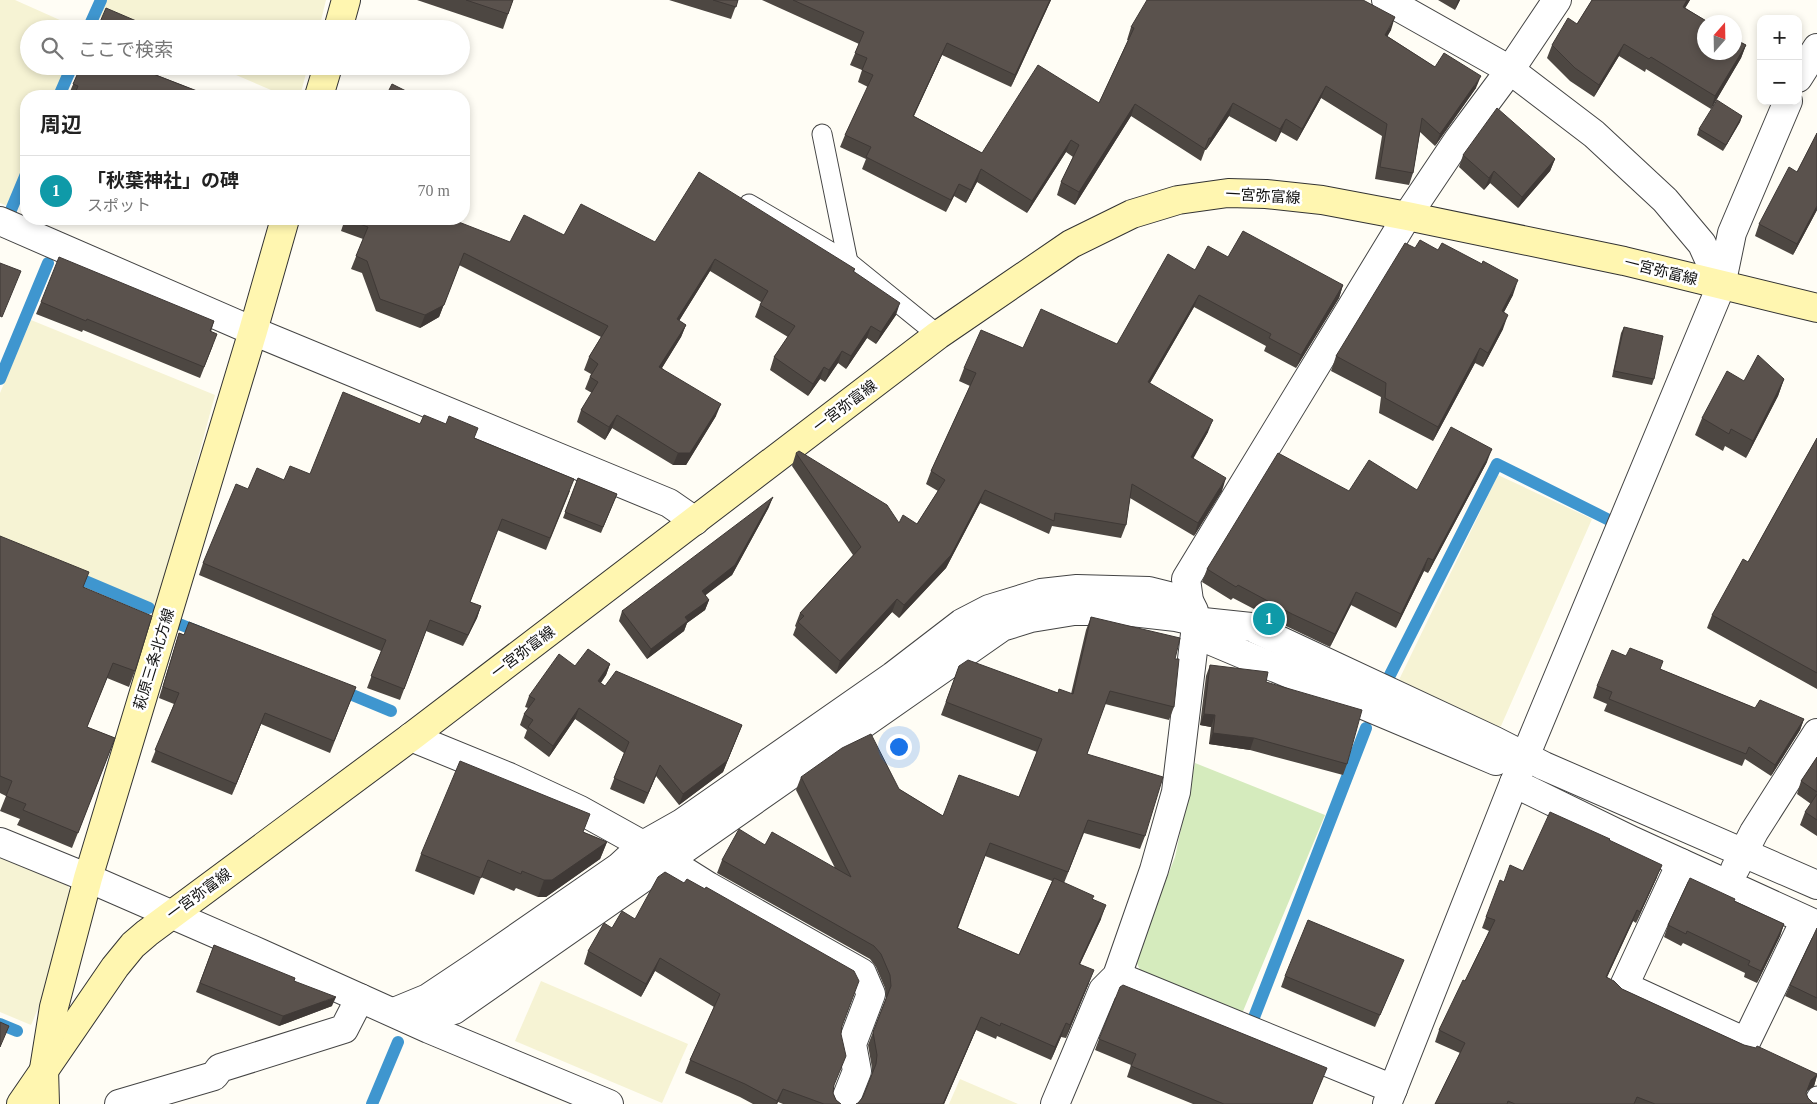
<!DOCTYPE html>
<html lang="ja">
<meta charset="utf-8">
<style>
body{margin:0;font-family:"Times New Roman","Noto Sans JP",serif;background:#f2f2f2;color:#222}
.controls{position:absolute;right:15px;top:15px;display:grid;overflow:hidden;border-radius:10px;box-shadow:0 2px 8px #0003}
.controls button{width:45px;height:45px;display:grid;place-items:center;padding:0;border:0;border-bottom:1px solid #e0e0e0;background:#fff;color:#222;font:25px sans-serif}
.compass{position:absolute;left:1697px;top:15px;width:45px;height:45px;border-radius:50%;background:#fff;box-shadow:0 2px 8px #0003;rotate:20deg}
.you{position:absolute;left:898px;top:746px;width:18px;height:18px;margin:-12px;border:4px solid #fff;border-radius:50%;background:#1a73e8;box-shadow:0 0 0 8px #1a73e833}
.badge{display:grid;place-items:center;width:32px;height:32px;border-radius:50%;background:#111827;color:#fff;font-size:16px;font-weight:700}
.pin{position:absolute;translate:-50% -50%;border:2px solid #fff;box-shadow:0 1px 5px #0006}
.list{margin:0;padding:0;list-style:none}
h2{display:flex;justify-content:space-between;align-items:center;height:65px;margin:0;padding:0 20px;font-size:21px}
h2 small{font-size:16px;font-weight:400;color:#767676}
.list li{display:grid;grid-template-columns:32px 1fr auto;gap:15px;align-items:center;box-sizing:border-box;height:70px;padding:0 20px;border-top:1px solid #e0e0e0}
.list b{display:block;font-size:19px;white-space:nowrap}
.list p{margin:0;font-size:16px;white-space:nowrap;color:#767676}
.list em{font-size:16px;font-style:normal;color:#767676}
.icon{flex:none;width:28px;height:28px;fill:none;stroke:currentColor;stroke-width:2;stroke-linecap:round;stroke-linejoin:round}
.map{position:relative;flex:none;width:1817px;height:1104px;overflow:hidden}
.search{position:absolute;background:#fff;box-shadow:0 2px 8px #0003;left:20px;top:20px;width:450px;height:55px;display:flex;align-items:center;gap:12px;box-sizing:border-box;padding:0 18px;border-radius:28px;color:#767676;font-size:19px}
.panel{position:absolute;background:#fff;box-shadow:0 2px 8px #0003;left:20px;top:90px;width:450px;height:135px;border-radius:20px}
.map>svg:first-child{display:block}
.farmland{fill:#f6f3d4}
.green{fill:#d5ebbd}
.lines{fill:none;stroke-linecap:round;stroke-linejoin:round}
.stream{stroke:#3f96cf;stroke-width:12}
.lane-casing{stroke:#444;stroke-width:21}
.street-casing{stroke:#444;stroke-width:30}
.secondary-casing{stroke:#333;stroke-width:30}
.lane{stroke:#fff;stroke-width:19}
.street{stroke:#fff;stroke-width:28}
.secondary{stroke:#fff6b0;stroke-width:28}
.wall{fill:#4d4742;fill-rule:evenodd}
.shaded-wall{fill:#3f3936}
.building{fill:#5a524d;stroke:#3f3936}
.labels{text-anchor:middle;stroke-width:5;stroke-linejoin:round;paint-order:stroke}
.street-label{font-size:15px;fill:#111;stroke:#fff}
</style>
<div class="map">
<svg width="1817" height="1104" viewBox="0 0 1817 1104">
<rect width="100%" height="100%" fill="#fffdf5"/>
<!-- farmland -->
<g class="farmland">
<path d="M0 0H15L80 29H29V66H67L55 96H26V166L10 207 0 203Z"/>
<path d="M107 0H326L319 29H127L100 17Z"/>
<path d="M215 66H308L300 96H285Z"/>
<path d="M31 320 215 395 158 606 0 539V393Z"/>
<path d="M1498 475 1592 519 1501 726 1492 729 1397 684Z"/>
<path d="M0 857 67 883 72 896 41 1002 31 1025 0 1012Z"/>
<path d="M541 981 688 1044 662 1103 515 1041Z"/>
<path d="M960 1079 1018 1104H949Z"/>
</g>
<!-- green -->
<path class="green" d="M1195 763 1325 815 1241 1016 1141 972 1135 959 1175 857Z"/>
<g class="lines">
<!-- stream -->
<g class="stream">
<path d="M88 29 101 0"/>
<path d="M59 96 72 66"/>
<path d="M11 210 26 174"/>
<path d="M0 379 48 263"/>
<path d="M71 575 149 608"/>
<path d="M179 624 202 633"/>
<path d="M1389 677 1497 464 1609 520"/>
<path d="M338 689 391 711"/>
<path d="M1253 1020 1366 728"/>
<path d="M0 1024 17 1031"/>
<path d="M372 1104 398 1042"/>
</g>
<!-- lane casing -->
<g class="lane-casing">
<g id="lane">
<path d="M822 134 848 262"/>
<path d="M749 204 848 262 938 335"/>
<path d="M1813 1104 1817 1096"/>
</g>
</g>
<!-- street casing -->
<g class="street-casing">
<g id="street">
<path d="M1386 0 1510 70 1594 134 1665 200 1702 244 1721 286"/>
<path d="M1798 78 1817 48"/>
<path d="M0 221 253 331 669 503 695 521"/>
<path d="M411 737 509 777 580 810 643 845 708 886 862 973 871 994 852 1044 857 1071 844 1104"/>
<path d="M1496 761 1195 634 1194 611 1189 601 1186 579 1407 216 1458 140 1510 70 1557 0"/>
<path d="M1514 783 1633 841 1817 925"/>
<path d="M0 842 88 878 260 953 429 1029 609 1104"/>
<path d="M1681 863 1624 986 1746 1042 1805 920"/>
<path d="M1735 869 1754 832 1817 733"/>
<path d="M1117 976 1393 1089"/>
<path d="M394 1012 428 998 476 966 619 867 643 845 682 823 893 676 962 623 989 609 1041 593 1077 589 1149 591 1189 601"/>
<path d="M414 1021 454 1010 1002 627 1031 618 1074 611H1123L1176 617 1194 621 1251 627 1495 741 1544 766 1817 885"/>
<path d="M119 1104 214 1076 220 1068 344 1029 360 998"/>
<path d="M1055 1104 1103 990 1117 976 1154 870 1176 792 1195 634"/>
<path d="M1387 1104 1514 783 1721 286 1732 233 1788 101"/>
</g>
</g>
<!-- secondary casing -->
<g class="secondary-casing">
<g id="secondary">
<path d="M338 29 346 0"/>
<path d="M319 96 328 66"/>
<path d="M21 1104 115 967 133 945 147 933 411 737 938 335 1071 244 1132 214 1178 200 1228 193 1266 194 1322 200 1407 216 1624 261 1817 308"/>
<path d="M45 1104 44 1069 54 1007 88 878 253 331 285 219"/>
</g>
</g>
<!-- lane -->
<use href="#lane" class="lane"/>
<!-- street -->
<use href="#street" class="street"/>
<!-- secondary -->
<use href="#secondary" class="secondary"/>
</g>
<!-- wall -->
<g class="wall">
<path d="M417 0H513L503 29Z"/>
<path d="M669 0H738L731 19Z"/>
<path d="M762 0H1051L1011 87 942 55 914 116 982 153 1099 103 1128 40H1127L1131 27 1391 30 1387 36 1435 67 1476 88 1435 146 1420 132 1413 173 1409 185 1375 179 1382 136 1321 98 1297 141 1281 132 1276 142 1229 116 1206 150H1205L1201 161 1131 116 1075 205 1057 195 1061 182 1073 157 1066 152 1027 213 977 182 966 203 954 196 946 212 862 169 866 159 840 147 845 135 868 87 858 82 862 70 850 65 859 44Z"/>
<path d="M1438 0H1460L1455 10Z"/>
<path d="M1592 0H1690L1685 8 1746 45 1741 58 1711 109 1646 69 1645 72 1619 56 1594 97 1570 81 1547 58 1552 45 1577 24Z"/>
<path d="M81 66H151L149 72 210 96H68Z"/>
<path d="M1742 116 1740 122 1723 151 1697 135 1699 129Z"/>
<path d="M1817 133V210L1793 255 1755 236 1759 224 1797 172Z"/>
<path d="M1463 155 1555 159 1550 171 1518 208 1490 183 1484 190 1459 167Z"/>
<path d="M345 219 510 242 564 235 655 242 855 269 854 272 896 315 876 344 867 338 846 369 838 363 825 382 820 379 808 396 770 370 774 357 788 337 755 317 761 302 710 271 679 321 686 325 681 337 662 368 716 416 686 465H673L612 428 605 440 577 422 581 410 592 393 585 389 591 374 584 370 589 357 601 337 459 265 439 317 420 328 376 311 362 273 351 269 363 239 341 231Z"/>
<path d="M1415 248 1438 250 1513 295 1504 312 1503 329 1483 367 1475 363 1433 441 1379 413 1381 397 1331 371 1336 356Z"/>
<path d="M1228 257 1343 285 1339 298 1296 368 1264 351 1266 346 1194 307 1150 383 1208 432 1193 458 1222 491 1194 536 1130 498 1126 525 1121 538 1052 526 1049 534 980 503 946 568 899 618 892 612 836 674 793 635 796 627 795 626 800 613 853 555 792 466 796 453 899 523 917 524 938 491 926 484 931 471 970 386 959 381 964 368 1023 348 1117 344 1195 270Z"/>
<path d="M41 302 214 321 211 332 213 345 200 378 83 330 82 332 36 314Z"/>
<path d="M1624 327 1654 379 1652 385 1612 377 1621 333Z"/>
<path d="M1784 379 1778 396 1746 458 1725 446 1723 451 1695 435 1702 418 1744 381Z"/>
<path d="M474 438 570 491 546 550 497 530 470 602 481 606 477 618 463 646 426 631 400 700 367 688 381 651 199 575 203 563 248 489 284 480Z"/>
<path d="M1817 438V689L1707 628 1712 615 1748 562Z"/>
<path d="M1487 462 1428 573 1424 571 1396 628 1351 605 1330 647 1288 627 1233 598 1231 600 1202 582 1207 569 1349 491 1417 490Z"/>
<path d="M578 478 617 494 601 533 563 518Z"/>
<path d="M769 507 732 575 705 595 709 600 705 610 687 623 684 631 647 659 619 621 622 611Z"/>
<path d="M0 536 84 587 135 671 129 687 107 678 87 727 115 738 72 848 17 825 20 819 0 811 6 796 0 793Z"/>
<path d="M1091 617 1175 659 1174 707 1169 720 1105 704 1087 754 1145 836 1140 849 1084 833 1064 883 1093 899 1101 919 1080 964 1089 983 1066 1038 1061 1037 1051 1060 997 1036 996 1039 976 1030 944 1104H856L858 1103 863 1097 872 1075V1068L868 1045 886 998 885 988 876 967 870 959 717 873 722 860 765 845 835 868 796 790 801 777 899 789 943 816 1019 797 1037 752 941 715 959 666 1058 693 1071 694 1086 630ZM985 856 1052 881 1019 955 958 928Z"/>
<path d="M179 633 356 687 330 753 261 724 232 795 151 762 174 704 159 698Z"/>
<path d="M610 664 606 675 601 683 605 686 742 725 723 772 679 805 656 776 644 804 610 789 624 753 575 719 549 757 524 738 527 730 520 725 524 714 528 708 525 707 529 696 575 666Z"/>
<path d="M1210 665 1266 682 1347 764 1343 775 1250 750 1209 744 1211 727 1200 725 1206 676Z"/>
<path d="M1660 669 1755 708 1804 719 1800 730 1771 776 1745 759 1742 766 1604 711 1607 704 1593 698 1597 686Z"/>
<path d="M1817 757V836L1800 825 1805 812 1811 804 1797 794 1801 781Z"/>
<path d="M583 832 607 842 600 859 546 897H538L516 888 514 891 481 877 474 895 415 871 421 854Z"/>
<path d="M1609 840 1657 877 1636 923 1633 921 1607 977 1622 989 1744 1045 1817 1074V1076L1814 1086 1807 1091 1806 1093 1808 1098 1813 1103 1817 1104H1435L1460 1053 1435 1042 1439 1030 1465 981 1489 931 1482 928 1486 917 1504 882 1523 871Z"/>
<path d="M1735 901 1784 924 1780 936 1757 983 1744 977 1745 973 1683 943 1681 946 1664 937 1668 925Z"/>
<path d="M612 928 842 1026 833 1093 836 1100 841 1104H783L778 1102 777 1104H753L740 1097 685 1073 690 1060 714 1007 655 971 641 997 584 964 588 951Z"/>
<path d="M1817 928V1011L1785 996 1790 985Z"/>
<path d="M214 945 294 981 332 1006 279 1026 196 992Z"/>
<path d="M1399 971 1375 1027 1281 987 1285 976Z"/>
<path d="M1099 1039 1322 1079 1312 1104H1193L1127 1077 1131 1065 1095 1050Z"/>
</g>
<!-- shaded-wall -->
<g class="shaded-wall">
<path d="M1050 0H1051L1011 87 1015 75Z"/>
<path d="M1458 0H1460L1455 10Z"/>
<path d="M1687 0H1690L1678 20 1683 7Z"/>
<path d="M1395 17 1391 30 1381 48 1385 35Z"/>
<path d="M947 43 942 55 908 128 913 116Z"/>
<path d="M1624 44 1619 56 1594 97 1599 85Z"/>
<path d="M1746 45 1741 58 1711 109 1715 96Z"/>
<path d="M1481 76 1476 88 1435 146 1440 134Z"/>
<path d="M1326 86 1321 98 1297 141 1302 129Z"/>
<path d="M1233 103 1229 116 1206 150 1211 138Z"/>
<path d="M1135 104 1131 116 1075 205 1079 192Z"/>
<path d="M1742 116 1740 122 1723 151 1726 145Z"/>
<path d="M1286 119 1281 132 1276 142 1280 129Z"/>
<path d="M1071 140 1066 152 1027 213 1032 201Z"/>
<path d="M1555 159 1550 171 1518 208 1522 197Z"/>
<path d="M981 169 977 182 966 203 971 190Z"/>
<path d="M1494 171 1490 183 1484 190 1489 178Z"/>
<path d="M959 184 954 196 946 212 951 200Z"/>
<path d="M1817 206V210L1793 255 1797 244Z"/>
<path d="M464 253 439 317 420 328 425 315Z"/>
<path d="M715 259 710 271 672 332 677 319Z"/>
<path d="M1518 280 1513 295 1497 325 1502 311Z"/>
<path d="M1343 285 1339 298 1296 368 1301 355Z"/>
<path d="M1199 295 1194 307 1143 395 1148 382Z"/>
<path d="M900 303 896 315 876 344 881 332Z"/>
<path d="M1508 315 1503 329 1483 367 1488 353Z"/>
<path d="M686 325 681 337 655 379 659 367Z"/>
<path d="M871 326 867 338 846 369 851 356Z"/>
<path d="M1480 348 1475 363 1433 441 1438 427Z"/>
<path d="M842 351 838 363 825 382 829 370Z"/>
<path d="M824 367 820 379 808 396 813 384Z"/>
<path d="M1784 379 1778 396 1746 458 1753 441Z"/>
<path d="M721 404 716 416 686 465H673L678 453Z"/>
<path d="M617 415 612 428 605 440 609 427Z"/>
<path d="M1213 420 1208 432 1187 470 1191 457Z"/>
<path d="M1492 449 1487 462 1428 573 1433 560Z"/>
<path d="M1226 478 1222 491 1194 536 1198 523Z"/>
<path d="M985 490 980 503 946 568 899 618 904 605Z"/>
<path d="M773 497 769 507 732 575 698 601 702 591Z"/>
<path d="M1428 558 1424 571 1396 628 1401 614Z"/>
<path d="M1356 592 1351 605 1330 647 1335 634Z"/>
<path d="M897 599 892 612 836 674 840 661Z"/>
<path d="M709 600 705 610 687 623 684 631 647 659 651 649 685 617Z"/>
<path d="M481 606 477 618 463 646 468 635Z"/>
<path d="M610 664 606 675 594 692 598 681Z"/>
<path d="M579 708 575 719 549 757 553 746Z"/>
<path d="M265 713 261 724 232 795 236 784Z"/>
<path d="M1204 714 1215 715 1211 727 1200 725Z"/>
<path d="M1804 719 1800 730 1771 776 1775 765Z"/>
<path d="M742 725 723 772 679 805 683 794Z"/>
<path d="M1213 733 1254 738 1250 750 1209 744Z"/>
<path d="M660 765 656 776 644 804 648 793Z"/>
<path d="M607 842 600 859 546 897H538L544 880Z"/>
<path d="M1662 865 1657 877 1636 923 1640 912Z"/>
<path d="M1106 905 1101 919 1074 977 1079 964Z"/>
<path d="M1637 910 1633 921 1602 988 1606 977Z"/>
<path d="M1784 924 1780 936 1757 983 1761 971Z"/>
<path d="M660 958 655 971 641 997 646 984Z"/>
<path d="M1094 970 1089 983 1066 1038 1070 1025Z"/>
<path d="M336 997 332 1006 279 1026 283 1016Z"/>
<path d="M981 1017 976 1030 944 1104H943Z"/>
<path d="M1066 1023 1061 1037 1051 1060 1055 1047Z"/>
<path d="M1817 1075 1814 1086 1807 1091 1811 1080Z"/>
<path d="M783 1089 778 1102 777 1104H776Z"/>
</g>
<!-- building -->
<g class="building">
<path d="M466 0H513L508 14Z"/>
<path d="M713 0H738L736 7Z"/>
<path d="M793 0H1050L1015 75 947 43 913 116 982 153 1038 65 1099 103 1134 28 1131 27 1147 0H1363L1395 17 1385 35 1435 67 1444 53 1481 76 1440 134 1422 118 1413 173 1380 167 1387 124 1326 86 1302 129 1286 119 1280 129 1233 103 1211 138H1209L1205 149 1135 104 1079 192 1061 182 1079 145 1071 140 1032 201 981 169 971 190 959 184 951 200 866 157 871 147 845 135 873 75 862 70 867 58 855 53 864 32Z"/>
<path d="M1592 0H1687L1683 7 1708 22H1704V52H1734V39L1746 45 1715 96 1651 57 1649 59 1624 44 1599 85 1575 68 1552 45 1568 18 1577 24Z"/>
<path d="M106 8 155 29H97Z"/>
<path d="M81 66H150L148 72 210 96H74L78 86 73 84Z"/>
<path d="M392 84 416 96H386Z"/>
<path d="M1717 100 1742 116 1726 145 1699 129Z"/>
<path d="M1497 108 1555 159 1522 197 1494 171 1489 178 1463 155Z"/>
<path d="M1817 133V206L1797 244 1759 224 1789 167 1797 172Z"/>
<path d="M699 172 855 269 853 271 900 303 881 332 871 326 851 356 842 351 829 370 824 367 813 384 774 357 795 326 760 305 768 291 715 259 677 319 686 325 659 367 721 404 690 453H678L617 415 609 427 581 410 598 382 590 377 598 364 589 357 608 326 464 253 444 305 425 315 380 299 367 261 356 256 368 227 346 219H451L510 242 524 215 564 235 581 204 655 242Z"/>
<path d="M1243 231 1343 285 1301 355 1269 338 1271 334 1199 295 1148 382 1213 420 1191 457 1226 478 1198 523 1132 484 1126 525 1055 513 1054 521 985 490 951 555 904 605 897 599 840 661 798 622 804 616 800 613 861 547 796 453 799 451 887 505 899 523 903 515 917 524 945 480 931 471 976 373 964 368 981 330 1023 348 1041 309 1117 344 1168 254 1195 270 1208 246 1228 257Z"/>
<path d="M1420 240 1438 250 1442 243 1482 264 1483 261 1518 280 1502 311 1508 315 1488 353 1480 348 1438 427 1385 398 1386 383 1336 356 1405 243 1415 248Z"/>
<path d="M59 257 214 321 210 331 217 334 204 367 87 319 86 321 41 302Z"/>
<path d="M0 263 21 271 2 317 0 316Z"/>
<path d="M1624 327 1663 336 1654 379 1614 371Z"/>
<path d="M1758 355 1784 379 1753 441 1731 429 1729 434 1702 418 1727 371 1744 381Z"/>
<path d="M343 392 420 424 424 415 446 424 449 416 478 428 474 438 574 479 550 538 502 519 470 602 481 606 468 635 430 620 404 689 371 676 386 640 203 563 236 484 248 489 257 468 284 480 290 466 310 474Z"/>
<path d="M1451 427 1492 449 1433 560 1428 558 1401 614 1356 592 1335 634 1292 614 1238 585 1236 587 1207 569 1278 453 1349 491 1369 460 1417 490Z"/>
<path d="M1817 438V673L1712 615 1743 559 1748 562Z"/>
<path d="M578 478 617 494 603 527 565 512Z"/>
<path d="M773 497 735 565 702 591 709 600 685 617 688 621 651 649 622 611Z"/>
<path d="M0 536 89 572 83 587 152 616 135 671 113 663 87 727 115 738 78 833 23 810 26 804 6 796 12 781 0 776Z"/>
<path d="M1091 617 1180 638 1175 659H1179L1174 707 1110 691 1087 754 1163 777 1145 836 1088 820 1068 872 990 843 957 928 1019 955 1054 878 1094 896 1092 899 1106 905 1079 964 1094 970 1070 1025 1066 1023 1055 1047 1001 1023 1000 1026 981 1017 943 1104H856L858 1103 863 1097 876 1064 877 1055 873 1032 891 986 890 975 881 954 874 946 722 860 739 829 765 845 772 832 851 877 801 777 842 748 871 734 899 789 943 816 959 775 1019 797 1042 739 946 702 959 666 968 660 1058 693 1059 689 1073 694Z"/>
<path d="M189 622 356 687 334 741 265 713 236 784 155 750 179 693 163 687 179 633 184 635Z"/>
<path d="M1630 648 1663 661 1660 669 1755 708 1760 700 1804 719 1775 765 1749 747 1746 754 1609 699 1612 692 1597 686 1612 650 1626 656Z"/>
<path d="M588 649 610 664 598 681 605 686 616 671 742 725 727 761 683 794 660 765 648 793 614 778 629 742 579 708 553 746 528 727 533 720 524 714 535 699 529 696 559 654 575 666Z"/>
<path d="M1210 665 1268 672 1266 682 1362 710 1347 764 1254 738 1213 733 1215 715 1204 714Z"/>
<path d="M1817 757V792L1801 781Z"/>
<path d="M460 761 590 814 583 832 607 842 552 880H544L522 871 521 874 488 860 481 878 421 854Z"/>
<path d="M1817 794V820L1805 812Z"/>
<path d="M1550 812 1610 839 1609 840 1662 865 1640 912 1637 910 1606 977 1614 981 1622 989 1744 1045 1756 1048 1757 1046 1817 1074V1075L1811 1080 1806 1093 1808 1098 1813 1103H1817V1104H1655L1637 1097 1634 1104H1515L1508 1101 1507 1104H1435L1465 1043 1439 1030 1463 980 1465 981 1495 920 1486 917 1500 880 1504 882 1510 865 1523 871Z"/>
<path d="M665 872 684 883 687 879 705 889 706 887 854 971 859 981 842 1026 841 1034 846 1056 834 1085 833 1093 836 1100 841 1104H824L783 1089 777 1101 745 1084 690 1060 720 994 660 958 646 984 588 951 604 923 612 928 622 911 635 919 658 877Z"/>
<path d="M1690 878 1735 899 1734 901 1784 924 1761 971 1748 965 1750 961 1687 931 1686 934 1668 925Z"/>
<path d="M1308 920 1404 960 1380 1015 1285 976Z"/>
<path d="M1817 928V998L1790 985Z"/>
<path d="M214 945 295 978 294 981 336 997 283 1016 200 983Z"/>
<path d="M1123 985 1327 1068 1312 1104H1224L1131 1066 1136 1054 1099 1039 1120 987Z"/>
<path d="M0 1022 9 1026 0 1047Z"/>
</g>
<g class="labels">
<!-- street labels -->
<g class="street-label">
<text transform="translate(1263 196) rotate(3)" y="5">一宮弥富線</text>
<text transform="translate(1661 271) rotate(14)" y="5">一宮弥富線</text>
<text transform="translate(845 406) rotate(-37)" y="5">一宮弥富線</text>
<text transform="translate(523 652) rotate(-37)" y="5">一宮弥富線</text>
<text transform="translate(154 659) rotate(-73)" y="5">萩原三条北方線</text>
<text transform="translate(199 894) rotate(-36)" y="5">一宮弥富線</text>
</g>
</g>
</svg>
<div class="controls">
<button>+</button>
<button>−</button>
</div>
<svg class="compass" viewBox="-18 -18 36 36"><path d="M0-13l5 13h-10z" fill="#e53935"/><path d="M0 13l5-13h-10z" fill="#767676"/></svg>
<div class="you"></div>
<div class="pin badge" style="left:1269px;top:619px;background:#0f9aa8">1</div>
<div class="search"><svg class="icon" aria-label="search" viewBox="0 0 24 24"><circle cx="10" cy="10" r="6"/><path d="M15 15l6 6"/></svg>ここで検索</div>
<section class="panel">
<h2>周辺<small></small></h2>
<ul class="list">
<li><span class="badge" style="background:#0f9aa8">1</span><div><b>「秋葉神社」の碑</b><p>スポット</p></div><em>70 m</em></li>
</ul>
</section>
</div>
